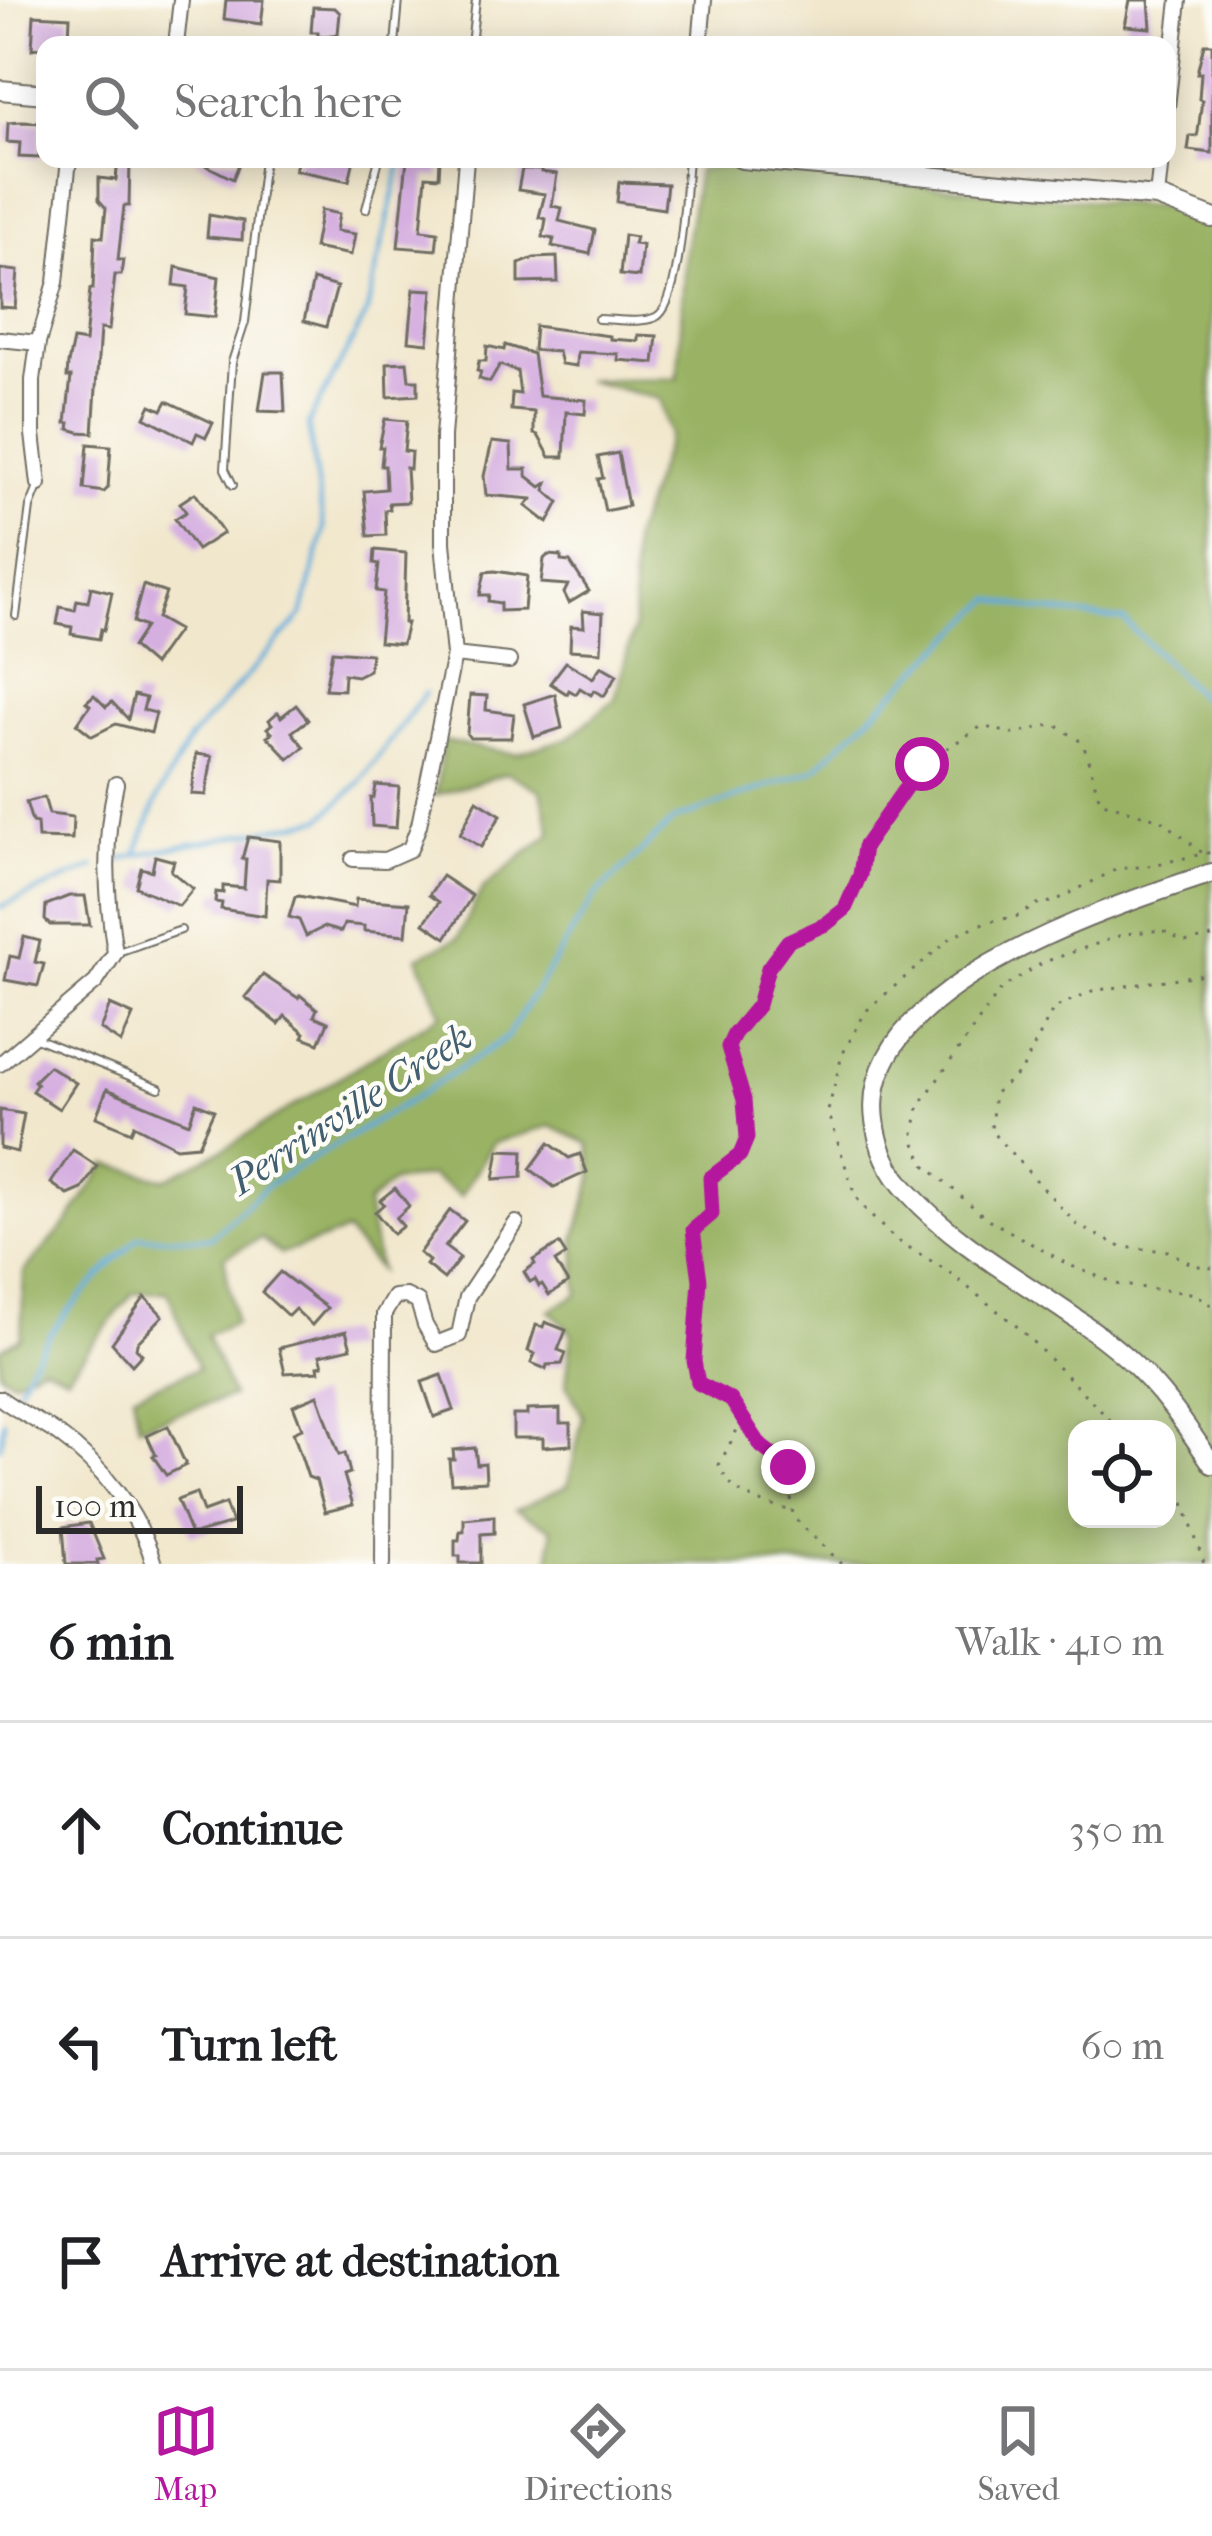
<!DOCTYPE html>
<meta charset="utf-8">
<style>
body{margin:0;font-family:"IM FELL French Canon",serif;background:#f2f2f2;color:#202124}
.controls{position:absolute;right:36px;bottom:36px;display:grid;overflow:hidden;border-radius:24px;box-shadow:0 6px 30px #0003}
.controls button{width:108px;height:108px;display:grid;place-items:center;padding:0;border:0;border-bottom:3px solid #e0e0e0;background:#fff;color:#202124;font:60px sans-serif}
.scale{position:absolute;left:36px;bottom:30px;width:207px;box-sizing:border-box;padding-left:12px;border:6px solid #2b2b2b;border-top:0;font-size:33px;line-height:42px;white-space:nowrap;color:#2b2b2b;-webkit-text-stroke:9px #fdfcf7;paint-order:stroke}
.stop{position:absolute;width:36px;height:36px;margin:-27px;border:9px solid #b5179e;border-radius:50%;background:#fff}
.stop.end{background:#b5179e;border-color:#fff;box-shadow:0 3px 12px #0008}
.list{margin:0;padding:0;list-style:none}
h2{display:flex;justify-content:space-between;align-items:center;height:156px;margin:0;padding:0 48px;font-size:51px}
h2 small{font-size:39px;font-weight:400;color:#757577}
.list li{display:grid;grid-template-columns:78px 1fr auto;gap:36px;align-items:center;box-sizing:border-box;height:216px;padding:0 48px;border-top:3px solid #e0e0e0}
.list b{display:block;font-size:45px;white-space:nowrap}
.list em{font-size:39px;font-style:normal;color:#757577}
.icon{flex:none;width:66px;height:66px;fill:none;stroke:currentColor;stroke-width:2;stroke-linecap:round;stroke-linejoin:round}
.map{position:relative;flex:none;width:1212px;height:1564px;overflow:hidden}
.search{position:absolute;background:#fff;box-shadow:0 6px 30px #0003;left:36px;right:36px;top:36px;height:132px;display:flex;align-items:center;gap:30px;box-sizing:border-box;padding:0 42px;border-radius:24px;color:#757577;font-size:45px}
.sheet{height:804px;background:#fff}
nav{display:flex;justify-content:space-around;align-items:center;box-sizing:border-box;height:168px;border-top:3px solid #e0e0e0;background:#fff;font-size:33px;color:#757577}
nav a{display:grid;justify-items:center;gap:6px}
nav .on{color:#b5179e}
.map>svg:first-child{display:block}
.forest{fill:#99b263;stroke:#626e47;stroke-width:3;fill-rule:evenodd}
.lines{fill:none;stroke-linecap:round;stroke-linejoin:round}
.stream{stroke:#62acda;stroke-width:4.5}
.building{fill:#d5afe0}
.lane-casing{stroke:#706d63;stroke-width:10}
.street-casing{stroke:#706d63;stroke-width:18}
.secondary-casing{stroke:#706d63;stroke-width:22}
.path{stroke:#706d63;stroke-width:3;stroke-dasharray:3 9;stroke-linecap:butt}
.lane{stroke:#fff;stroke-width:6}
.street{stroke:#fff;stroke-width:14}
.secondary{stroke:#fff;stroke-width:18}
.route{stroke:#b5179e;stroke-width:15}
.labels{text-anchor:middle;stroke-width:9;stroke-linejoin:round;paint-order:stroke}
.water-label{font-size:39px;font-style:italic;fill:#415f71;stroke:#fdfcf7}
</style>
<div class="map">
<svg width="1212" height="1564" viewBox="0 0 1212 1564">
<rect width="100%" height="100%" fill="#fdfcf7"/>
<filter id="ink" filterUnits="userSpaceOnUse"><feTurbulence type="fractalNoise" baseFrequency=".00833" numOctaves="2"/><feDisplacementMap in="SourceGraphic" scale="24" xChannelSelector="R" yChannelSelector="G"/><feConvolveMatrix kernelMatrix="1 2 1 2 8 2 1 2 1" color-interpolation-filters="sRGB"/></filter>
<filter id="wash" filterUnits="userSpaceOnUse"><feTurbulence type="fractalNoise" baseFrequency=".004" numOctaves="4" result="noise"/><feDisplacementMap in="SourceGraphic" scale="48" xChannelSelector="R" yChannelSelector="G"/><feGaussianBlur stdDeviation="2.7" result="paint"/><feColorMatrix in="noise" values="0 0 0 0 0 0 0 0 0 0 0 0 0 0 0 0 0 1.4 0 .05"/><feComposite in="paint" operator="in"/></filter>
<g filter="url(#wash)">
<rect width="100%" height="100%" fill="#f1e7cc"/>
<!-- forest -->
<path class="forest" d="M716 167 1212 211V1564H550L552 1529 516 1510 568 1485 583 1416 566 1384 572 1333 550 1310 578 1294 575 1239 593 1178 589 1144 550 1126 493 1143 461 1196 431 1176 392 1182 367 1204 379 1270 346 1232 280 1254 261 1238 224 1257 235 1323 206 1335 232 1396 139 1426 133 1394 198 1369 168 1292 133 1293 67 1376 43 1365 13 1380 0 1373V1349L21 1337 24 1272 67 1223 107 1164 165 1179 228 1147 441 1014 418 957 458 938 482 889 551 833 541 791 507 773 436 795 443 741 516 754 569 738 615 699 634 628 632 542 670 434 660 399 585 380 678 378 685 251 698 170ZM1077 1429H1167V1519H1077Z"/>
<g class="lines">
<!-- stream -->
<g class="stream">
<path d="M136 855 321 819 360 782 425 693"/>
<path d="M115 862 136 855 159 795 189 740 302 615 324 530 308 424 366 315 402 159"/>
<path d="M0 907 94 867"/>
<path d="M19 1387C46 1327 93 1283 139 1237L210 1238 268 1185 413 1099 506 1038 596 895 674 820 814 770 992 599 1037 610 1124 620 1212 709"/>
<path d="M0 1447 4 1421"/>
</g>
</g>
<g id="blocks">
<!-- building -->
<g class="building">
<path d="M226 0H264L261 24 224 19Z"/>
<path d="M1130 0H1149L1151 28 1125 26Z"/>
<path d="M313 7 335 8 340 13 338 34 318 37V32H311Z"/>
<path d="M34 15 70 17 69 38 54 37V45L32 49Z"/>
<path d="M1204 44H1212V153L1188 150 1190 136H1197L1198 132 1202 100 1199 99 1201 73H1197Z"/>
<path d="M22 122 42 123 39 158 19 157 20 143 7 142 8 123Z"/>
<path d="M118 159H130L129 206H124L118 260H123L121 275H115L109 330 100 329 93 433 79 432 69 429 70 423H66L71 377H67L68 364 73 340 85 342 90 289H93L95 236 103 237 106 208 99 200V178L116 180Z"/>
<path d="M193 159H241L233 179Z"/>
<path d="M298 159H354L349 181 295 170Z"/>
<path d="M407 159H440L439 177 426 176 421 230 438 232 436 250 398 247Z"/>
<path d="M522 169H541V172L557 174 552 206 562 208 559 221 595 230 590 254 552 246 554 239 543 237 546 219 539 217 545 194 518 190Z"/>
<path d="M619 182 667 184 664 209 617 202Z"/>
<path d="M321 210 339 214 336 231 355 234 351 255 314 248Z"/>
<path d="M209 215 243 221 242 240 207 237Z"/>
<path d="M624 235 636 237 634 244 642 245 639 277 620 275Z"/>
<path d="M557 257 558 282 519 283V264L534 258Z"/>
<path d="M176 267 219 277 215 317 185 314 188 287 174 285Z"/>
<path d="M0 269 18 271 15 308 0 307Z"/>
<path d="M313 280 337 287 326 327 304 321Z"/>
<path d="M414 289 433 290 428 343 409 341Z"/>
<path d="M535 326 610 336V339L638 341V335L657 336 654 363 618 360V354L577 352 576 366 561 364 558 352 533 350Z"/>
<path d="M505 345 533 354 539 396 586 400 585 414 566 412 564 457H550L538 435 534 434V412L511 410 512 393 520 394 517 371 500 365 490 382 479 379 481 372 477 371 479 361H486L487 346 504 350Z"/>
<path d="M407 362 409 380H418V395L388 397 387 363Z"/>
<path d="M265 372H283L285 412 259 411Z"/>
<path d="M167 401 213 423 206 437 197 433 193 442 145 417 151 405 162 410Z"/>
<path d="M385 419 407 421 404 451 411 452 410 469 406 468 408 502 389 503 390 509 385 510 386 535 368 536 364 491 386 489 385 466H381L383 447H379Z"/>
<path d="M492 442 511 444 512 469H527V476L541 487 547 483 545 490 559 502 548 523 526 506 532 499 486 495 484 476Z"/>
<path d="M88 444 111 446 108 488 104 492 84 489Z"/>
<path d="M618 453 628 506 605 511 598 479 603 478 598 457Z"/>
<path d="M195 493 223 533 197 550 175 519 186 512 180 503Z"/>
<path d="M375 550 406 553 404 623H407L402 644 379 642 384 592 376 591 379 564 374 563Z"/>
<path d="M548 555 561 556V561L570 562 589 591 569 603 564 593 568 585 541 583 544 559Z"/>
<path d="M495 571 527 576 524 610 500 611V603L488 601 489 595H480L485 572Z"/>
<path d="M143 585 166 593 157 618 178 630 153 665 132 647 145 627 133 622Z"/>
<path d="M91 587 112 592 104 630 101 629 99 639 71 634 72 627 57 624 60 607 75 610 77 600 88 602Z"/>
<path d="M583 611 603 613 601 652 570 650 571 626 584 627Z"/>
<path d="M332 651 371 654 369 670 357 676 344 674 343 690 325 689Z"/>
<path d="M566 662 593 678 601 666 617 675 604 696 594 690 591 695 580 688 576 694 569 690 567 694 550 683Z"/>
<path d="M555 694 562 728 534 737 524 704Z"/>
<path d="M94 695 106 707 112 702 128 719 134 695 146 698 143 710 156 713 151 733 116 724 92 736 77 724 90 705 86 702Z"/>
<path d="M470 695 487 696 486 710 514 714 511 738H470L467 734Z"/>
<path d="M296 705 308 720 292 732 304 747 289 759 267 736 272 733 267 728 272 724 269 720 278 712 281 717Z"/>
<path d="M196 754 212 756 206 795 192 794Z"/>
<path d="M376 785 399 787 396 828 372 826 371 798H374Z"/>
<path d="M44 797 49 814 73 817 72 839 38 838 37 823 32 822 26 802Z"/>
<path d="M477 800 501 815 481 847 460 834Z"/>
<path d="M248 837 280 841V880L267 879 265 916 221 909 222 903 215 902 216 892 223 893V886L244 888 246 859H242Z"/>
<path d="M155 856 174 861 171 871 193 889 179 906 136 887 141 868 152 871Z"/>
<path d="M442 876 472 896 446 938 424 923 439 902 429 895Z"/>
<path d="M69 896H85L90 925H50L45 920 46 905Z"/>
<path d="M299 896 355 907 356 899 409 903 406 935 364 931V926L344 924 341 932 324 927 306 936 299 920 289 917 295 897Z"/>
<path d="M24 937 40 941 35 962 44 964 38 986 5 980 10 956 19 958Z"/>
<path d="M263 975 298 998 300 995 317 1009 314 1016 328 1022 319 1043 303 1037 305 1033 285 1016 279 1024 245 997Z"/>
<path d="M110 1005 133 1015 121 1043 100 1029Z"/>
<path d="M49 1066 76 1083 59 1109 32 1091 37 1084 34 1081Z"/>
<path d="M107 1089 189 1123 196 1103 214 1110 198 1145 176 1147 134 1125 131 1132 96 1117Z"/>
<path d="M0 1110 24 1114 17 1152 0 1148Z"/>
<path d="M549 1143 569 1158 580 1154 587 1172 554 1187 530 1169Z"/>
<path d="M73 1150 97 1166 82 1189 68 1195 51 1183Z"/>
<path d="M499 1150 523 1151 522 1177 494 1179Z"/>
<path d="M395 1188 409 1206 396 1218 403 1226 393 1234 375 1212 384 1204 380 1200Z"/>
<path d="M450 1210 465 1221 445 1247 460 1258 444 1279 426 1265 429 1261 419 1253Z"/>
<path d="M559 1244 566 1255 555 1262 568 1283 549 1295 542 1284 539 1286 535 1279 530 1282 524 1272 535 1264 533 1260Z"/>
<path d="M280 1272 327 1308 312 1325 295 1309 288 1316 262 1292Z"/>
<path d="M145 1297 163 1316 137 1343 136 1348 142 1354 132 1365 112 1343Z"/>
<path d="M545 1322 566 1330 558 1350 566 1353 562 1364 547 1365 546 1369 531 1363 535 1354 528 1351 536 1325 543 1327Z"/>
<path d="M346 1331 351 1348 320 1355 323 1365 318 1366 319 1371 285 1373 279 1348Z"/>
<path d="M442 1375 454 1410 434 1417 422 1382Z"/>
<path d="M318 1395 339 1455 345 1453 350 1473 344 1475 353 1505 325 1512 316 1480 308 1477 293 1432 302 1428 293 1405Z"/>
<path d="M560 1409V1423H571V1445L543 1447V1438H513V1415H527V1410Z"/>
<path d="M168 1426 186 1465 166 1475 153 1456 156 1455 147 1436Z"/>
<path d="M475 1448 477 1464 485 1463 486 1481 451 1483 449 1459H454L453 1450Z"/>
<path d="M196 1493 203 1512 225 1504 232 1523 191 1535 177 1500Z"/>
<path d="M494 1516V1533L481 1534V1563H460V1556H455V1540H459L460 1531H464V1519Z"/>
<path d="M89 1523 104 1559 97 1560 98 1564H66L63 1527Z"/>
</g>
</g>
</g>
<g filter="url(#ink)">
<use href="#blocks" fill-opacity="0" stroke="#706d63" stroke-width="3"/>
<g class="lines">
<!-- lane casing -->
<g class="lane-casing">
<g id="lane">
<path d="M395 45 399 0"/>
<path d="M471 45 476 0"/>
<path d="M366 209 379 159"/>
<path d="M598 319C614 319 641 324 656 317 681 305 685 188 688 159"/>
<path d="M233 485 225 469 232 362 245 322 264 159"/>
<path d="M16 616 30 507 38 487"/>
<path d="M118 952 181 930"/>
<path d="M36 1038 159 1088"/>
</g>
</g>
<!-- street casing -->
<g class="street-casing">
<g id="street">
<path d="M176 45 181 0"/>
<path d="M700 45 704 0"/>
<path d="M1167 107 1179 0"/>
<path d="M1157 197 1161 159"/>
<path d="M0 339 38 343"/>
<path d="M39 484 33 434V380L38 343 56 282 69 159"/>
<path d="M454 655 509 661"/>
<path d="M353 859 385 860 410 849 419 825 454 655 443 543V436L466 159"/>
<path d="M0 1064 96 982 115 953C106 895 103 841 116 784"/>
<path d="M0 1398C18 1412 39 1421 58 1434 101 1465 139 1512 154 1564"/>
<path d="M383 1564 384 1314 394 1297 406 1296 418 1302 425 1325 436 1344 459 1335 467 1297 516 1223"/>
</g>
</g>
<!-- secondary casing -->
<g class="secondary-casing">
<g id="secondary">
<path d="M0 90 45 94"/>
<path d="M742 159 1157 197 1212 218"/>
<path d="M1212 873C1114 906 857 986 875 1120 878 1148 890 1173 909 1193 970 1260 1059 1298 1127 1358 1161 1388 1187 1427 1212 1464"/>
</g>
</g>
<!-- path -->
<g class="path">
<path d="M1212 937 1184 942 1162 930 1125 934 1044 962 1002 988 919 1106 913 1139 925 1165 986 1218 1069 1265 1120 1285 1190 1293 1209 1301 1212 1309"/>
<path d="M1212 973 1092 991 1054 1008 1022 1070 994 1094 991 1131 1078 1226 1121 1247 1168 1251 1193 1265 1212 1268"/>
<path d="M742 1420 719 1465C731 1495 759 1503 789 1510"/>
<path d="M1119 1429 1019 1328 946 1270 895 1239 869 1214 855 1196 828 1111 842 1055 866 1011 954 935 986 922 1019 916 1039 903 1053 902 1117 869 1148 866 1212 852"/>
<path d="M1167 1486 1184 1503 1204 1564"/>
<path d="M842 1564 793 1517 788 1467 761 1446 731 1400 698 1383 694 1361 700 1280 693 1230 712 1214 709 1178 740 1155 747 1138 744 1100 728 1047 733 1034 758 1005 768 968 788 941 826 924 845 909 860 876 864 847 922 764 982 726 1013 734 1055 724 1083 743 1100 801 1163 821 1205 855"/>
</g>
<!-- lane -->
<use href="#lane" class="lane"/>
<!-- street -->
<use href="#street" class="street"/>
<!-- secondary -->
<use href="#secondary" class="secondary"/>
</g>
</g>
<g class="lines" filter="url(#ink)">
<!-- route -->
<path class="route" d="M788 1467 761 1446 731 1400 698 1383 694 1361 700 1280 693 1230 712 1214 710 1178 740 1155 747 1138 744 1100 728 1047 734 1034 758 1005 768 968 788 941 826 924 845 909 860 875 864 847 922 764"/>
</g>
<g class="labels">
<!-- water labels -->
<g class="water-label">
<text transform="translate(350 1108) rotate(-33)" y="14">Perrinville Creek</text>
</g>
</g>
</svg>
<div class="controls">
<button><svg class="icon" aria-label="locate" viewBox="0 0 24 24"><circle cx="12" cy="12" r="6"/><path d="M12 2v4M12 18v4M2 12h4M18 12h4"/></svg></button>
</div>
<div class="scale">100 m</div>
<div class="stop" style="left:922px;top:764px"></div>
<div class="stop end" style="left:788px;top:1467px"></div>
<div class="search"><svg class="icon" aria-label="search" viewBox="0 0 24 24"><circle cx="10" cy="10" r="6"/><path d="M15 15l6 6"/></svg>Search here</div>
</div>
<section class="sheet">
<h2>6 min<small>Walk · 410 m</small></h2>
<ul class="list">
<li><svg class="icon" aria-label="ahead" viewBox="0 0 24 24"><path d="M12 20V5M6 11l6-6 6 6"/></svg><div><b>Continue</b></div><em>350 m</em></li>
<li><svg class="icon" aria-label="left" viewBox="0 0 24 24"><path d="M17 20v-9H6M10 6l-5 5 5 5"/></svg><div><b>Turn left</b></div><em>60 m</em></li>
<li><svg class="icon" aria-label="arrive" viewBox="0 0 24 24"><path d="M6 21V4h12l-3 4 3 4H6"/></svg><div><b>Arrive at destination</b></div></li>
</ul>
</section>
<nav>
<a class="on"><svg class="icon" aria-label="map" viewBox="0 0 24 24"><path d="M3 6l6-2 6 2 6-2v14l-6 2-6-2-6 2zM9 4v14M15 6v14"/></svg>Map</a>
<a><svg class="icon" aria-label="directions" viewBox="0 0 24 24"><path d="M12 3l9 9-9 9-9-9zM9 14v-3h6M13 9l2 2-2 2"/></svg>Directions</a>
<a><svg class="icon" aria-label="saved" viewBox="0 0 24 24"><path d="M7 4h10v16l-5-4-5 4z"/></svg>Saved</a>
</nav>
